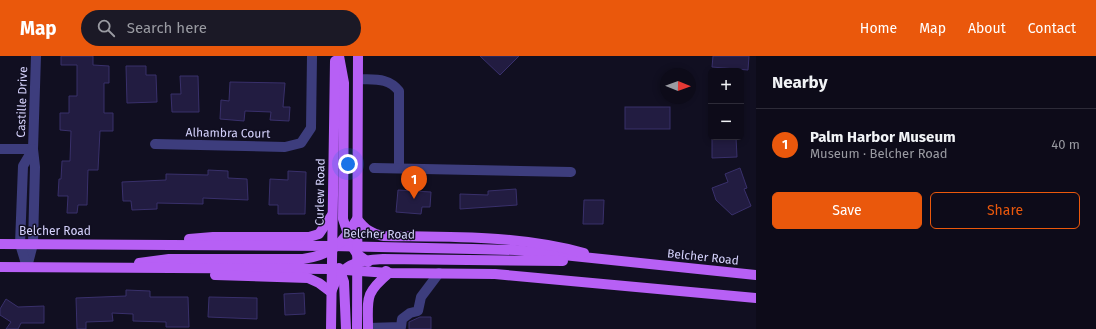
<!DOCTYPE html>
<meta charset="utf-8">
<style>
body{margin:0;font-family:"Fira Sans",sans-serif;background:#1b1926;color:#f1f3f6}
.controls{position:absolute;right:12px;top:12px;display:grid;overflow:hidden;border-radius:6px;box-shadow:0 2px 6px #0003}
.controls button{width:36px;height:36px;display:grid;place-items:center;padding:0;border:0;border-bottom:1px solid #2d2b38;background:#0d0b19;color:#f1f3f6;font:20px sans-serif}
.compass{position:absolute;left:660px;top:12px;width:36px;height:36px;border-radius:50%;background:#0d0b19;box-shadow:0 2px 6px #0003;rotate:91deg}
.you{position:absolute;left:348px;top:108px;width:14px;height:14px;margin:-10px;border:3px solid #fff;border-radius:50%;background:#1a73e8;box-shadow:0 0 0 6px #1a73e833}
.badge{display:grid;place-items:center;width:26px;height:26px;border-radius:50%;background:#ea580c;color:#fff;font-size:13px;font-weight:700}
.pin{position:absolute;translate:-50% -33px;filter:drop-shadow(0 1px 2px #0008)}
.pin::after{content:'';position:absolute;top:21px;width:14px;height:12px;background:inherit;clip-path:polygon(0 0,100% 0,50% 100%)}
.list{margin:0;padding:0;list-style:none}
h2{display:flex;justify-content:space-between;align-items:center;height:52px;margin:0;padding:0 16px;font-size:17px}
h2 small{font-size:13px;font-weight:400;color:#9a9ba2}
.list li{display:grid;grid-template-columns:26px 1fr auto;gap:12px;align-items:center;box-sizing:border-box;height:72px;padding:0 16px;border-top:1px solid #2d2b38}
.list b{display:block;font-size:15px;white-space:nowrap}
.list p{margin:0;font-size:13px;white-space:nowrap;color:#9a9ba2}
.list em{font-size:13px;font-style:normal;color:#9a9ba2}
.actions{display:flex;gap:8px;padding:12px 16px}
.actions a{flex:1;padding:9px 0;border:1px solid #ea580c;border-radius:6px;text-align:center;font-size:14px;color:#ea580c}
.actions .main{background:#ea580c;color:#fff}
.icon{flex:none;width:22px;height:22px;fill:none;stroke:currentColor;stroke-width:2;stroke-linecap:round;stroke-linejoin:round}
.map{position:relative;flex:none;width:756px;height:273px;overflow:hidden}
header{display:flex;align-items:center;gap:24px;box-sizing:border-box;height:56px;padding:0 20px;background:#ea580c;color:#fff}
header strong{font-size:19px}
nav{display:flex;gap:22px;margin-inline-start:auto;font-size:14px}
.search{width:280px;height:36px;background:#1b1926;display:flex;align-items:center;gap:10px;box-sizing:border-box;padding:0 14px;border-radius:22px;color:#9a9ba2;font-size:15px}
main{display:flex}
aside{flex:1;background:#0d0b19}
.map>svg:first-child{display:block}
.building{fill:#221c41;stroke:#39306b}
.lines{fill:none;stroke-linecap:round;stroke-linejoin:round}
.minor{stroke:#3d3d7d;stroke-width:10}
.major{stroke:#b760f5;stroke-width:10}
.labels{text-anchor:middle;stroke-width:3;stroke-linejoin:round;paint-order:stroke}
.street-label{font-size:12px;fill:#d5d2fc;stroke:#110f21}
</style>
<header>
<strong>Map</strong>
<div class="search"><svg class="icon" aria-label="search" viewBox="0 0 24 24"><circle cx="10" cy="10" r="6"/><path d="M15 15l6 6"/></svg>Search here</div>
<nav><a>Home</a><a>Map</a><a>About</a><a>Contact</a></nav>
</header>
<main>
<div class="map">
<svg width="756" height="273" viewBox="0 0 756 273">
<rect width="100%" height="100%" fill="#110f21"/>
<!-- building -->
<g class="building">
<path d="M61 0H93V9L109 10V27H104V57H113V75H100L98 114H88L87 149H78L77 157H67L68 140H58L59 123H61L62 105H70L71 75 60 74V57H69V40H77V9H61Z"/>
<path d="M480 0H519L500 19Z"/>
<path d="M713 0H749L748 14 712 11Z"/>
<path d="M126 10H146V19H156L157 46 127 47Z"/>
<path d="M180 20H198L199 56H172L171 38H181Z"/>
<path d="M230 26 285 27 283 51H290L289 65 270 64 271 56 245 55 244 65 220 63 221 44 229 45Z"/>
<rect x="625" y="51" width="45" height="22"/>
<path d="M712 81H736L737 101 712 102Z"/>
<path d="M740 112 747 132 744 133 751 150 732 159 716 144 712 132 728 126 725 118Z"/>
<path d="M208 114 228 115V122L247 123 248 144 203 142V148L157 147V153L132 154 131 145H123L122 126 166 124V118L208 119Z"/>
<path d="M288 115 306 116 305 158H278V149H269L270 123 288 124Z"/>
<path d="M516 133 517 149 460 153V138L488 139V135Z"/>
<path d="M398 134 431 136 430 151H422L421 158 396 156Z"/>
<path d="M584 144H604L603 168H583Z"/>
<path d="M126 234 150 235V241H188L189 271H166V266L133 265V258L112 257 113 265 86 266V273H77L76 242 126 240Z"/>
<path d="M304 237 305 258 285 259 284 238Z"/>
<path d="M209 241 257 242V263L208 261Z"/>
<path d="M6 243 18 251 44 250V267H21L18 273H6L11 266 0 259V253Z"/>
<path d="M420 261H431V273H409V266Z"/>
</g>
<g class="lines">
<!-- minor -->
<g class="minor">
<path d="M358 23C374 24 388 21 399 35V112"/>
<path d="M155 88 285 91 301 87 311 72 312 0"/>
<path d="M0 93H33"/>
<path d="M374 112 571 116"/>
<path d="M27 211 33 188 35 111 33 93 36 0"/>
<path d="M27 211 20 188 23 110 33 93"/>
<path d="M368 272 401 271 402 263 410 257 418 255 421 241 439 217"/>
</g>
<!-- major -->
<g class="major">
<path d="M339 0 344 27 343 163 352 190 357 198 368 206"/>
<path d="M189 183 213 181H309L319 178 332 159"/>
<path d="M0 188 332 190 473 193 515 194 756 219"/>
<path d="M139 207 169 203H303C332 199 342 188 357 163 365 173 371 178 384 180 452 181 518 179 584 197"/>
<path d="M0 211 331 213 389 217 495 218 756 242"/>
<path d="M339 212 344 226 346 273"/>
<path d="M215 219 308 222 319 227 331 236C341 208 356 204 383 203L563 205"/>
<path d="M331 273 335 5"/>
<path d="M357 273 358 0"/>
<path d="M368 273C368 242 364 238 389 217L386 215"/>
</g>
</g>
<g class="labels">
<!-- street labels -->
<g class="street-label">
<text transform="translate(22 46) rotate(-88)" y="4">Castille Drive</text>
<text transform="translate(228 77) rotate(1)" y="4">Alhambra Court</text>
<text transform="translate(320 136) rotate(-89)" y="4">Curlew Road</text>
<text x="55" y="179">Belcher Road</text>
<text transform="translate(379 178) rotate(1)" y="4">Belcher Road</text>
<text transform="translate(703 201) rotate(6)" y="4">Belcher Road</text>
</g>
</g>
</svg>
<div class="controls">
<button>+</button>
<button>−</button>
</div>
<svg class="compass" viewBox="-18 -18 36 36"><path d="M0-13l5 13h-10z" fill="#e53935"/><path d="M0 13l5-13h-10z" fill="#9a9ba2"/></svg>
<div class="you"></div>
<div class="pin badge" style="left:414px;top:143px">1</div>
</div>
<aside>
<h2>Nearby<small></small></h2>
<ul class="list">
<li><span class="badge">1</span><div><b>Palm Harbor Museum</b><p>Museum · Belcher Road</p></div><em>40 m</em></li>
</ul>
<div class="actions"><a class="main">Save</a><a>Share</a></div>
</aside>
</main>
